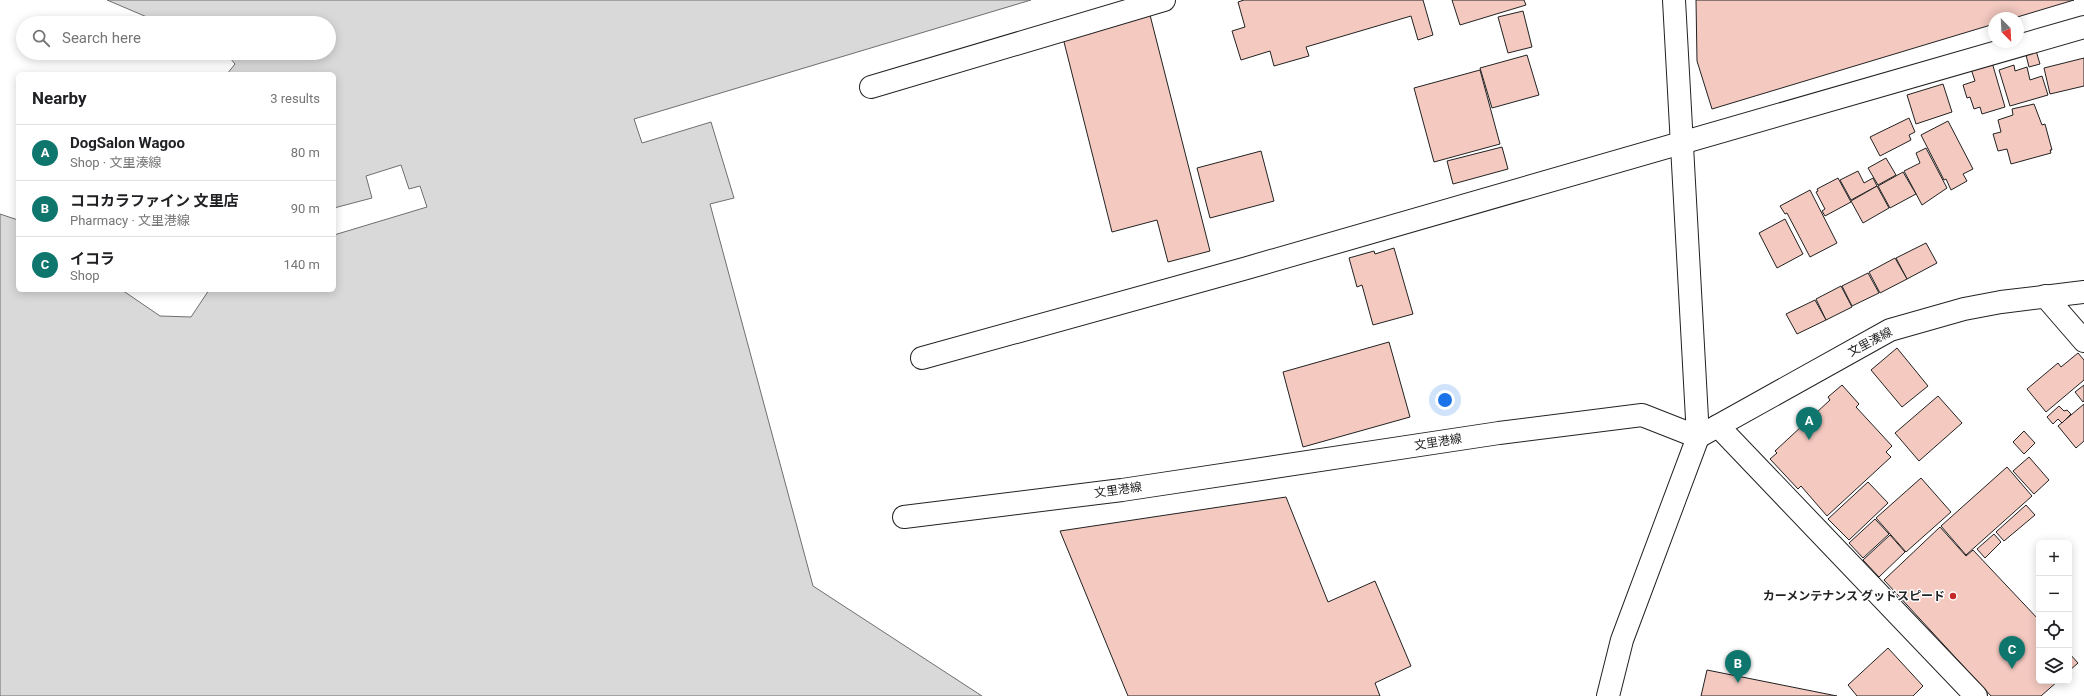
<!DOCTYPE html>
<meta charset="utf-8">
<style>
body{margin:0;font-family:Roboto,"Noto Sans JP",sans-serif;background:#f2f2f2;color:#202124}
.controls{position:absolute;right:12px;bottom:12px;display:grid;overflow:hidden;border-radius:6px;box-shadow:0 2px 10px #0003}
.controls button{width:36px;height:36px;display:grid;place-items:center;padding:0;border:0;border-bottom:1px solid #e0e0e0;background:#fff;color:#202124;font:20px sans-serif}
.compass{position:absolute;left:1988px;top:12px;width:36px;height:36px;border-radius:50%;background:#fff;box-shadow:0 2px 10px #0003;rotate:156deg}
.you{position:absolute;left:1445px;top:400px;width:14px;height:14px;margin:-10px;border:3px solid #fff;border-radius:50%;background:#1a73e8;box-shadow:0 0 0 6px #1a73e833}
.badge{display:grid;place-items:center;width:26px;height:26px;border-radius:50%;background:#0f766e;color:#fff;font-size:13px;font-weight:700}
.pin{position:absolute;translate:-50% -33px;filter:drop-shadow(0 1px 2px #0008)}
.pin::after{content:'';position:absolute;top:21px;width:14px;height:12px;background:inherit;clip-path:polygon(0 0,100% 0,50% 100%)}
.list{margin:0;padding:0;list-style:none}
h2{display:flex;justify-content:space-between;align-items:center;height:52px;margin:0;padding:0 16px;font-size:17px}
h2 small{font-size:13px;font-weight:400;color:#757577}
.list li{display:grid;grid-template-columns:26px 1fr auto;gap:12px;align-items:center;box-sizing:border-box;height:56px;padding:0 16px;border-top:1px solid #e0e0e0}
.list b{display:block;font-size:15px;white-space:nowrap}
.list p{margin:0;font-size:13px;white-space:nowrap;color:#757577}
.list em{font-size:13px;font-style:normal;color:#757577}
.icon{flex:none;width:22px;height:22px;fill:none;stroke:currentColor;stroke-width:2;stroke-linecap:round;stroke-linejoin:round}
.map{position:relative;flex:none;width:2084px;height:696px;overflow:hidden}
.search{position:absolute;background:#fff;box-shadow:0 2px 10px #0003;left:16px;top:16px;width:320px;height:44px;display:flex;align-items:center;gap:10px;box-sizing:border-box;padding:0 14px;border-radius:22px;color:#757577;font-size:15px}
.panel{position:absolute;background:#fff;box-shadow:0 2px 10px #0003;left:16px;top:72px;width:320px;height:220px;border-radius:6px}
.map>svg:first-child{display:block}
.water{fill:#d9d9d9;stroke:#6f6f6f}
.building{fill:#f3c9c0;stroke:#222}
.lines{fill:none;stroke-linecap:round;stroke-linejoin:round}
.street-casing{stroke:#222;stroke-width:24}
.secondary-casing{stroke:#222;stroke-width:24}
.street{stroke:#fff;stroke-width:22}
.secondary{stroke:#fff;stroke-width:22}
.poi-dot{fill:#c62828;stroke:#fff;stroke-width:1.5}
.labels{text-anchor:middle;stroke-width:3;stroke-linejoin:round;paint-order:stroke}
.street-label{font-size:12px;fill:#222;stroke:#fff}
.poi-label{font-size:12px;font-weight:bold;fill:#222;stroke:#fff;text-anchor:end}
</style>
<div class="map">
<svg width="2084" height="696" viewBox="0 0 2084 696">
<rect width="100%" height="100%" fill="#fff"/>
<!-- water -->
<path class="water" d="M107 0H1031L634 119 642 143 711 122 734 198 710 204 813 586 982 696H0V214L18 220V290H122L160 316 191 317 209 290H334V235L427 207 420 186 409 189 401 165 366 176 372 198 334 208V74H227L235 64 226 53H329V23H161Z"/>
<!-- building -->
<g class="building">
<path d="M1244 0H1423L1433 35 1418 40 1411 16 1306 47 1309 56 1274 66 1270 51 1241 60 1232 31 1245 27 1238 2Z"/>
<path d="M1452 0H1524L1526 5 1460 25Z"/>
<path d="M1696 0H2074L2014 18H1994V24L1712 109 1697 61Z"/>
<path d="M1523 11 1532 47 1508 53 1498 17Z"/>
<path d="M1150 15 1210 251 1168 262 1157 220 1112 232 1063 38Z"/>
<path d="M2034 44 2040 64 2029 67 2024 47Z"/>
<path d="M1527 55 1539 95 1492 108 1480 68Z"/>
<path d="M2084 58V86L2050 94 2044 68Z"/>
<path d="M1991 59 2005 107 1982 114 1980 107 1974 109 1970 97 1967 98 1963 85 1975 81 1970 66Z"/>
<path d="M2014 65 2015 71 2027 67 2030 80 2042 76 2048 95 2010 106 1999 70Z"/>
<path d="M1480 70 1500 144 1434 162 1414 88Z"/>
<path d="M1943 84 1952 112 1916 124 1907 95Z"/>
<path d="M2034 104 2042 125 2045 124 2052 150H2050L2051 153 2011 164 2007 149 1998 151 1993 134 2001 132 1998 120 2013 115 2012 109Z"/>
<path d="M1909 118 1915 132 1909 135 1911 140 1880 156 1870 137Z"/>
<path d="M1948 121 1973 169 1963 174 1967 181 1951 190 1946 179 1944 180 1921 135Z"/>
<path d="M1502 147 1508 169 1453 184 1447 161Z"/>
<path d="M1926 148 1947 188 1922 205 1904 171 1920 163 1916 153Z"/>
<path d="M1261 151 1274 201 1210 218 1197 168Z"/>
<path d="M1886 158 1896 175 1878 185 1868 168Z"/>
<path d="M1858 171 1864 183 1873 178 1877 186 1851 200 1840 180Z"/>
<path d="M1903 172 1916 194 1890 208 1878 186Z"/>
<path d="M1838 178 1851 202 1825 216 1822 211 1825 209 1816 192 1818 191 1817 189Z"/>
<path d="M1877 186 1889 208 1863 223 1851 201Z"/>
<path d="M1810 190 1837 243 1810 257 1787 213 1785 214 1780 206Z"/>
<path d="M1785 219 1803 254 1777 268 1759 233Z"/>
<path d="M1926 243 1937 263 1907 279 1896 258Z"/>
<path d="M1394 248 1413 314 1373 325 1362 285 1357 287 1349 258 1374 251 1375 254Z"/>
<path d="M1895 258 1907 279 1880 293 1869 272Z"/>
<path d="M1868 273 1879 293 1852 306 1842 286Z"/>
<path d="M1841 286 1852 307 1826 320 1816 299Z"/>
<path d="M1815 300 1826 320 1797 334 1786 314Z"/>
<path d="M1389 342 1410 417 1303 447 1283 372Z"/>
<path d="M1897 348 1928 386 1902 407 1871 370Z"/>
<path d="M2078 353 2084 360V380L2046 412 2027 389 2058 363 2061 367Z"/>
<path d="M1842 385 1859 404 1856 407 1892 446 1886 452 1891 457 1827 516 1801 486 1798 489 1770 459 1777 453 1775 451 1830 400 1828 397Z"/>
<path d="M2084 385V401L2083 402 2075 392Z"/>
<path d="M1938 396 1962 423 1919 461 1895 433Z"/>
<path d="M2084 404V441L2076 448 2058 426Z"/>
<path d="M2059 406 2064 411 2067 410 2071 414 2062 423 2058 419 2053 424 2047 417Z"/>
<path d="M2024 431 2035 443 2024 454 2013 442Z"/>
<path d="M2029 457 2049 480 2034 494 2013 471Z"/>
<path d="M2007 467 2032 496 1966 555 1941 526Z"/>
<path d="M1921 478 1951 512 1906 552 1876 518Z"/>
<path d="M1868 482 1888 503 1849 540 1828 519Z"/>
<path d="M1286 497 1328 602 1375 581 1411 666 1375 683 1380 696H1128L1060 531Z"/>
<path d="M2026 505 2035 515 2004 541 1996 532Z"/>
<path d="M1875 519 1889 534 1863 558 1849 543Z"/>
<path d="M1940 527 1966 556 1973 550 2039 620V681H2058L2041 696H1991L1884 580Z"/>
<path d="M1994 534 2001 542 1985 558 1977 549Z"/>
<path d="M1890 535 1905 552 1879 577 1863 560Z"/>
<path d="M1888 648 1923 686 1913 696H1857L1848 685Z"/>
<path d="M2069 653 2078 663 2069 671Z"/>
<path d="M1707 670 1837 696H1701Z"/>
</g>
<g class="lines">
<!-- street casing -->
<g class="street-casing">
<g id="street">
<path d="M1674 0 1698 437"/>
<path d="M871 87 1164 0"/>
<path d="M2045 296 2084 341"/>
<path d="M922 358 1247 268 2084 27"/>
<path d="M1718 426 1976 696"/>
</g>
</g>
<!-- secondary casing -->
<g class="secondary-casing">
<g id="secondary">
<path d="M1698 437 1890 330 1964 309 2001 302 2084 292"/>
<path d="M904 517 1122 490 1499 433 1642 415 1698 437"/>
<path d="M1608 696 1622 640 1698 437"/>
</g>
</g>
<!-- street -->
<use href="#street" class="street"/>
<!-- secondary -->
<use href="#secondary" class="secondary"/>
</g>
<!-- markers -->
<circle class="poi-dot" cx="1953" cy="596" r="4"/>
<g class="labels">
<!-- street labels -->
<g class="street-label">
<text transform="translate(1870 342) rotate(-28)" y="4">文里湊線</text>
<text transform="translate(1438 442) rotate(-9)" y="4">文里港線</text>
<text transform="translate(1118 490) rotate(-8)" y="4">文里港線</text>
</g>
<!-- poi labels -->
<g class="poi-label">
<text x="1945" y="600">カーメンテナンス グッドスピード</text>
</g>
</g>
</svg>
<div class="controls">
<button>+</button>
<button>−</button>
<button><svg class="icon" aria-label="locate" viewBox="0 0 24 24"><circle cx="12" cy="12" r="6"/><path d="M12 2v4M12 18v4M2 12h4M18 12h4"/></svg></button>
<button><svg class="icon" aria-label="layers" viewBox="0 0 24 24"><path d="M12 4l9 5-9 5-9-5zM3 14l9 5 9-5"/></svg></button>
</div>
<svg class="compass" viewBox="-18 -18 36 36"><path d="M0-13l5 13h-10z" fill="#e53935"/><path d="M0 13l5-13h-10z" fill="#757577"/></svg>
<div class="you"></div>
<div class="pin badge" style="left:1809px;top:440px">A</div>
<div class="pin badge" style="left:1738px;top:683px">B</div>
<div class="pin badge" style="left:2012px;top:669px">C</div>
<div class="search"><svg class="icon" aria-label="search" viewBox="0 0 24 24"><circle cx="10" cy="10" r="6"/><path d="M15 15l6 6"/></svg>Search here</div>
<section class="panel">
<h2>Nearby<small>3 results</small></h2>
<ul class="list">
<li><span class="badge">A</span><div><b>DogSalon Wagoo</b><p>Shop · 文里湊線</p></div><em>80 m</em></li>
<li><span class="badge">B</span><div><b>ココカラファイン 文里店</b><p>Pharmacy · 文里港線</p></div><em>90 m</em></li>
<li><span class="badge">C</span><div><b>イコラ</b><p>Shop</p></div><em>140 m</em></li>
</ul>
</section>
</div>
